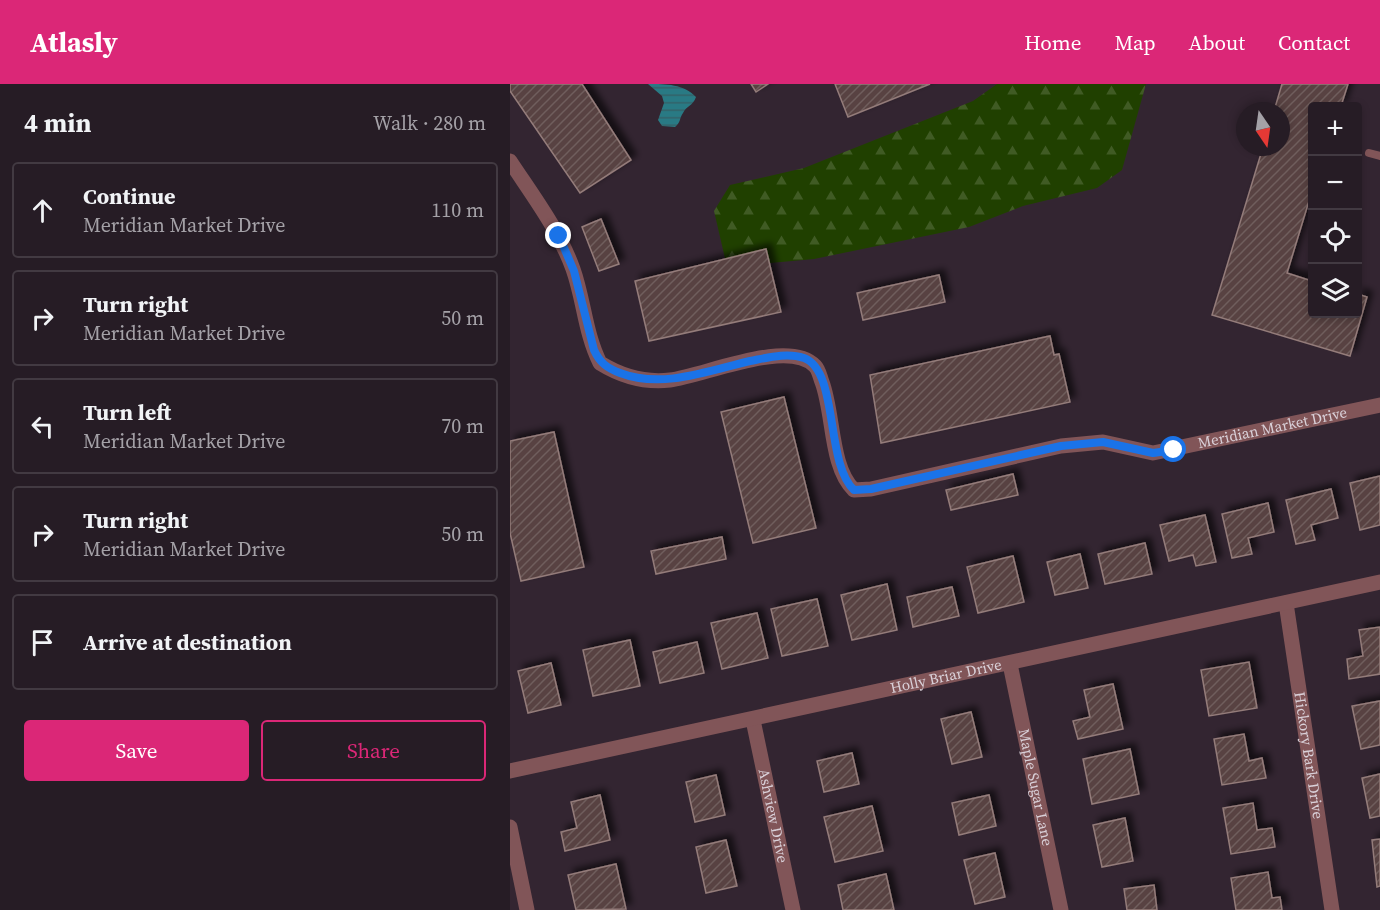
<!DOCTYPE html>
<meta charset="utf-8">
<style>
body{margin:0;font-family:"Source Serif 4",serif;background:#2e252d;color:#f1f3f6}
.controls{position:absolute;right:18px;top:18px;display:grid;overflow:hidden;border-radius:6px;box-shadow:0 3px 9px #0003}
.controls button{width:54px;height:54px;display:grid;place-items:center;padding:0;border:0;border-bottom:2px solid #423a42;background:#261c25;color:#f1f3f6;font:30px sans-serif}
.compass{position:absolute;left:726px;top:18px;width:54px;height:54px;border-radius:50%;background:#261c25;box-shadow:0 3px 9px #0003;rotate:167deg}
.stop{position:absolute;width:18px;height:18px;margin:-14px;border:4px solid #1a73e8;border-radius:50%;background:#fff}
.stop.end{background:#1a73e8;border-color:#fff;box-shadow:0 2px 6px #0008}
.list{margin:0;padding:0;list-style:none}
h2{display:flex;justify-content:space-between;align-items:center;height:78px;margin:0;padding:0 24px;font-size:26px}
h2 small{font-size:20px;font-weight:400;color:#a4a1a7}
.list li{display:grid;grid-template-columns:39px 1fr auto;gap:18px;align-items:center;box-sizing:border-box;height:96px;margin:0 12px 12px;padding:0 12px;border:2px solid #423a42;border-radius:6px}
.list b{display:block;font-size:22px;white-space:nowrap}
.list p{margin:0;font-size:20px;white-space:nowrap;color:#a4a1a7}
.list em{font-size:20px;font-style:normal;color:#a4a1a7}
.actions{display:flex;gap:12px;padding:18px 24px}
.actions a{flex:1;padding:14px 0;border:2px solid #db2777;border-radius:6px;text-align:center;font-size:21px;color:#db2777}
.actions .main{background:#db2777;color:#fff}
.icon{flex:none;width:33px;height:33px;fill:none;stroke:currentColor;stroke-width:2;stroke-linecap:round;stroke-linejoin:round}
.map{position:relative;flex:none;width:870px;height:826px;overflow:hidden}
header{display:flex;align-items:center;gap:36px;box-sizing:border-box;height:84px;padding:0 30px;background:#db2777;color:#fff}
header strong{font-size:28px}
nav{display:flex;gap:33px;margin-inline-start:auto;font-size:21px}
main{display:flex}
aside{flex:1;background:#261c25}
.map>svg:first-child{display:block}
.forest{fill:url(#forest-firs)}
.water{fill:url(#water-rules)}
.building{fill:url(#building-hatch);stroke:#947c7a;stroke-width:1.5;filter:url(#shadow)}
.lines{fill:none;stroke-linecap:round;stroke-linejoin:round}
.service{stroke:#815558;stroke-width:8}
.minor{stroke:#815558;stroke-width:15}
.route{stroke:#1a73e8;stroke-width:8}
.labels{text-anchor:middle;stroke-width:5;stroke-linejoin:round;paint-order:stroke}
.street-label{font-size:15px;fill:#d9d0d8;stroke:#171016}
</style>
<header>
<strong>Atlasly</strong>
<nav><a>Home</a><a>Map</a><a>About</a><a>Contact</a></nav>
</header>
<main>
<aside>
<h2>4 min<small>Walk · 280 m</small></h2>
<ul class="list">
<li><svg class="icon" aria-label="ahead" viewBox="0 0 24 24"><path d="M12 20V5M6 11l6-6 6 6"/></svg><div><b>Continue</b><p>Meridian Market Drive</p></div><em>110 m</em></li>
<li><svg class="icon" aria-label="right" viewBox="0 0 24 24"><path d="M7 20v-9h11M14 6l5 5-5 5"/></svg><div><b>Turn right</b><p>Meridian Market Drive</p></div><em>50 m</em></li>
<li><svg class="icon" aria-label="left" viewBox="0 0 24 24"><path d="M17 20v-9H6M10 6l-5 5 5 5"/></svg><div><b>Turn left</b><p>Meridian Market Drive</p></div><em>70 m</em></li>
<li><svg class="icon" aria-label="right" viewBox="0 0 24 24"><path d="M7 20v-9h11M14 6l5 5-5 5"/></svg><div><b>Turn right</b><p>Meridian Market Drive</p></div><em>50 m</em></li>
<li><svg class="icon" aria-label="arrive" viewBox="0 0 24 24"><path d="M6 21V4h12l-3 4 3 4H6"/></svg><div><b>Arrive at destination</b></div></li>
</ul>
<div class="actions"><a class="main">Save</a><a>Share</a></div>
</aside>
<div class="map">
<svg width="870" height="826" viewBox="0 0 870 826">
<defs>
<pattern id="forest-firs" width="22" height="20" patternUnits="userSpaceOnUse" patternTransform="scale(1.5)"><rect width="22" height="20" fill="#204000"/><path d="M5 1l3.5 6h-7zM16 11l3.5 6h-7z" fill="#405b24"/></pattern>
<pattern id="water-rules" width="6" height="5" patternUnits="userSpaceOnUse" patternTransform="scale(1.5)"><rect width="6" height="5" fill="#297a84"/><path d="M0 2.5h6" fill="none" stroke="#336269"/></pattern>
<pattern id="building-hatch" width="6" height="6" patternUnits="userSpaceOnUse" patternTransform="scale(1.5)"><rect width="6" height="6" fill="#584342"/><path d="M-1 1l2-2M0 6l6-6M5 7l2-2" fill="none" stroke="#6f5d5d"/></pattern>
<filter id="shadow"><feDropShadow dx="5.5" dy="-5.5" stdDeviation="3" flood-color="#0009"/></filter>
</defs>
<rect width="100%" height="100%" fill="#332531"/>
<!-- forest -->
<path class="forest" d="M487 0H636L612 86 587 104 513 122 459 143 304 175 217 183 204 127 220 101 294 84 463 17Z"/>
<!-- water -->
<path class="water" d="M138 0C156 0 174 0 186 13 183 22 176 22 173 29 169 35 171 38 165 43L152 42 148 36 154 19 152 12Z"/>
<!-- building -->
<g class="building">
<path d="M0 0H72L121 76 70 109 0 7Z"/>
<path d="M241 0H258L246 8Z"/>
<path d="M325 0H420L338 33Z"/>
<path d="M772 0H838L831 22H802V118L799 117 777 189 802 197V230H848V210L857 213 840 272 702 231 753 63H771V27H764Z"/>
<path d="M91 135 109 180 89 187 72 143Z"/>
<path d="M256 165 271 228 139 257 125 197Z"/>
<path d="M429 191 435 218 353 236 347 209Z"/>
<path d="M540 252 544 271 549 270 560 318 371 359 360 291Z"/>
<path d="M274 313 306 444 243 459 211 328Z"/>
<path d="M44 348 74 483 11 497 0 449V357Z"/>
<path d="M503 390 508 411 441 426 436 406Z"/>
<path d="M870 392V441L850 446 840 399Z"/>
<path d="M821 405 828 434 801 441 805 456 786 460 776 416Z"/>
<path d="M758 419 764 448 738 454 742 470 722 474 712 430Z"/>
<path d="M695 431 706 478 686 482 683 471 659 477 650 441Z"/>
<path d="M212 453 216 475 146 490 141 467Z"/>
<path d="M635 459 642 490 595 500 588 470Z"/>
<path d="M570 470 578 504 545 511 537 478Z"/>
<path d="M503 472 514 518 468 529 457 483Z"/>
<path d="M377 500 387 546 342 556 331 511Z"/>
<path d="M442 503 449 532 403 543 397 513Z"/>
<path d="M307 515 318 562 272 572 261 525Z"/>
<path d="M247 529 258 574 212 585 201 539Z"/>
<path d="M870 543V590L839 595 837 575 853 572 849 546Z"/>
<path d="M120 556 130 602 83 612 73 566Z"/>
<path d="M187 558 194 589 150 599 143 568Z"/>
<path d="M739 578 747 624 699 632 691 586Z"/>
<path d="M41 579 51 621 18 629 8 587Z"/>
<path d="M603 600 613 645 568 655 563 637 580 633 574 606Z"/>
<path d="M870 617V661L851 665 842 622Z"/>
<path d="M461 628 472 673 442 680 431 635Z"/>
<path d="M734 650 739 677 752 674 756 694 712 701 704 655Z"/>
<path d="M620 665 629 710 582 720 573 675Z"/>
<path d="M342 669 349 700 314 708 307 677Z"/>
<path d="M870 690V732L860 734 852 694Z"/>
<path d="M206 691 215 731 185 738 176 698Z"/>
<path d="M90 711 100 756 55 767 51 748 67 744 61 718Z"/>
<path d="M479 711 486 742 449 751 442 719Z"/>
<path d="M743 719 747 746 762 744 765 763 721 770 713 724Z"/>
<path d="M362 722 373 767 325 778 314 733Z"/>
<path d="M615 734 623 777 592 783 583 741Z"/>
<path d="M870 755V802L867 803 862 756Z"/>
<path d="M216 756 227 802 196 809 186 763Z"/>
<path d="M485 769 495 813 465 820 454 776Z"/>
<path d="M106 780 116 825 66 826 58 791Z"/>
<path d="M758 788 762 814 770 813 772 826H726L721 794Z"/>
<path d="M376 790 384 826H333L328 801Z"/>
<path d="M644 801 647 826H617L614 805Z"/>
</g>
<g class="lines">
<!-- service -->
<path class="service" d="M859 69 870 72"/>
<!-- minor -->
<g class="minor">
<path id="s1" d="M0 77C23 112 49 146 63 185 74 216 75 249 90 279 111 292 134 299 160 296 194 292 278 254 305 282 309 286 310 293 312 298 324 330 320 383 344 406L361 405 551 362 593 358 643 369 870 321"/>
<path id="s2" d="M776 519 822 826"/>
<path id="s3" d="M500 580 551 826"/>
<path id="s4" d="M243 636 283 826"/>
<path id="s5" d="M0 687 870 498"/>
<path d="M0 743 17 826"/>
</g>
</g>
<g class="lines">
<!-- route -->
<path class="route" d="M49 152 64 187 84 266C90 279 97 284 110 289 152 305 198 287 240 277 256 274 277 268 294 274 329 287 315 379 344 406L361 405 551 362 593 358 643 369 664 366"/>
</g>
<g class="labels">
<!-- street labels -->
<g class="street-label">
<text dy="5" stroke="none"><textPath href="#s1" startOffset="1006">Meridian Market Drive</textPath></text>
<text dy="5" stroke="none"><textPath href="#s5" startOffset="446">Holly Briar Drive</textPath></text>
<text dy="5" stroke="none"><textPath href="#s2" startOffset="154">Hickory Bark Drive</textPath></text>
<text dy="5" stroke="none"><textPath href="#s3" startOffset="126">Maple Sugar Lane</textPath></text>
<text dy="5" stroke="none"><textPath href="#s4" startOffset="98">Ashview Drive</textPath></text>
</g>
</g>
</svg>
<div class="controls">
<button>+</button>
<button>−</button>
<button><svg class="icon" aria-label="locate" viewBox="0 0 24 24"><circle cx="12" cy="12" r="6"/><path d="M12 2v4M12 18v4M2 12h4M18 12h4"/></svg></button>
<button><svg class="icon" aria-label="layers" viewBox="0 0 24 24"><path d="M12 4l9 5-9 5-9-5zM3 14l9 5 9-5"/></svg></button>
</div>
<svg class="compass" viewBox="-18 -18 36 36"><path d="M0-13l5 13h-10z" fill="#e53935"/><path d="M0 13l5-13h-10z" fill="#a4a1a7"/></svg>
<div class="stop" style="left:664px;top:366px"></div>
<div class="stop end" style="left:49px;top:152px"></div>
</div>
</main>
